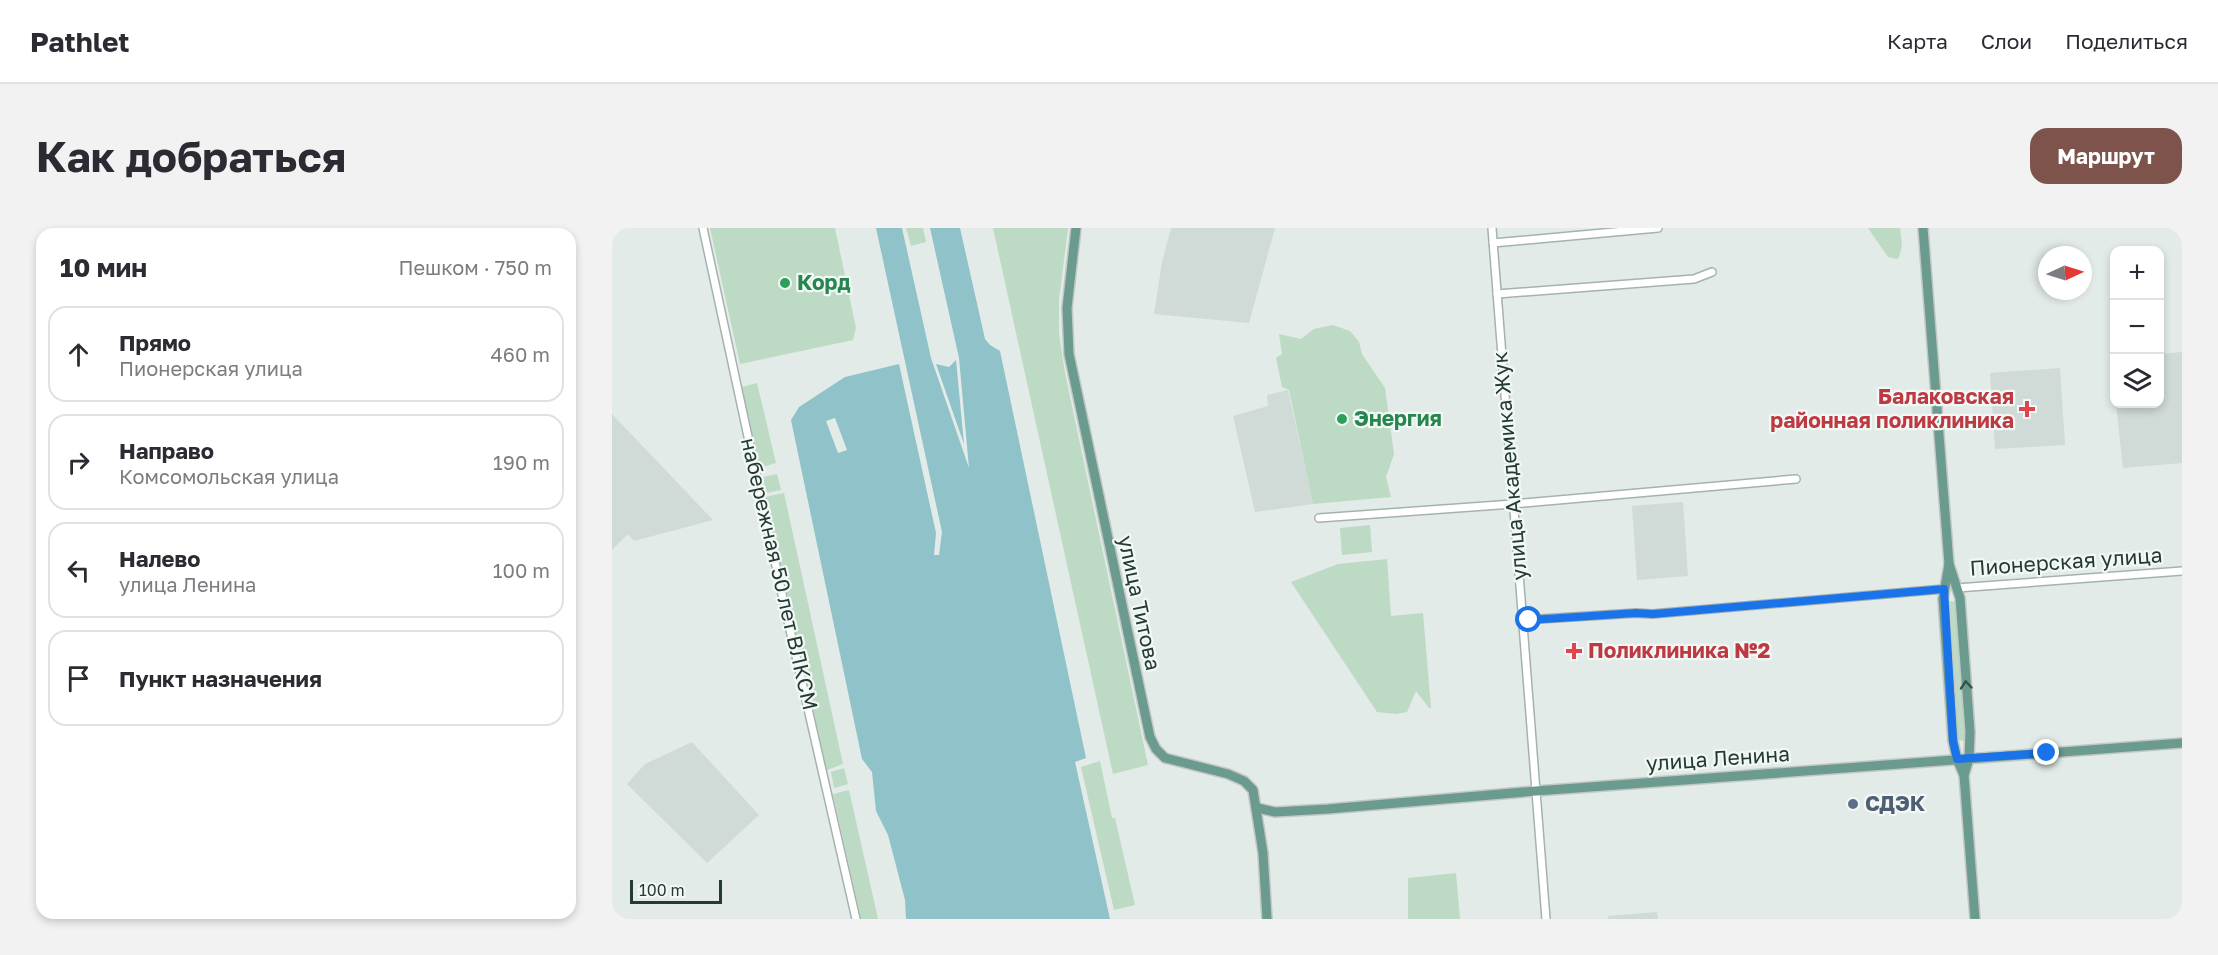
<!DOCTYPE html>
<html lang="ru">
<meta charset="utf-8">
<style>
body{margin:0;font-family:"Golos Text",sans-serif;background:#f2f2f3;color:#2b2b33}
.controls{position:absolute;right:18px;top:18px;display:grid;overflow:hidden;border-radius:12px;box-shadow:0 3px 9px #0003}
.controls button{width:54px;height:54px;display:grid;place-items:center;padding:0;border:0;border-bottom:2px solid #e1e1e2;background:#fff;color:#2b2b33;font:30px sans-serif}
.compass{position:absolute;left:1426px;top:18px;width:54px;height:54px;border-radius:50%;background:#fff;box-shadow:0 3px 9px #0003;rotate:86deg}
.scale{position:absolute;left:18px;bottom:15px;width:92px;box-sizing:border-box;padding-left:6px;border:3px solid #243a33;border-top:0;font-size:16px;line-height:21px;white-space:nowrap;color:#243a33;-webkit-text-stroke:4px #f2f8f5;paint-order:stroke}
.stop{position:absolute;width:18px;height:18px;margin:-14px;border:4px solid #1a73e8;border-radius:50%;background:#fff}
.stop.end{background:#1a73e8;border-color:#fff;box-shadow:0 2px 6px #0008}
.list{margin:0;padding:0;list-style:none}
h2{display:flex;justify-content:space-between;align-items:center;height:78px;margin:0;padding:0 24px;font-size:26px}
h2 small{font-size:20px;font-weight:400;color:#7c7c81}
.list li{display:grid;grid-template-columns:39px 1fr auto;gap:18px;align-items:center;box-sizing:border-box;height:96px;margin:0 12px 12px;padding:0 12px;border:2px solid #e1e1e2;border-radius:18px}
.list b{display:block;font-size:22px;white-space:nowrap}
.list p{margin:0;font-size:20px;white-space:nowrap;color:#7c7c81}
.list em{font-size:20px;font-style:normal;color:#7c7c81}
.icon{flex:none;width:33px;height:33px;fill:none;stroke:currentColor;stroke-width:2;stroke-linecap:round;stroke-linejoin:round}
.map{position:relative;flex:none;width:1570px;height:691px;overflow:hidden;border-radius:18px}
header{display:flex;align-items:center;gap:36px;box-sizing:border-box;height:84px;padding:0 30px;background:#fff;border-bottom:2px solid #e1e1e2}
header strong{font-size:28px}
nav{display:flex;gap:33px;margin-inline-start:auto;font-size:21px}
.intro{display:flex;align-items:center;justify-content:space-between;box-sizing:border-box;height:144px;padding:0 36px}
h1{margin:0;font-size:42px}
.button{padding:15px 27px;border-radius:18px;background:#7e534b;color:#fff;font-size:21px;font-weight:700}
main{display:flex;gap:36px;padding:0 36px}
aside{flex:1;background:#fff;border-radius:18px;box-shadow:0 3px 9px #0003}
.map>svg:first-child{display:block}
.built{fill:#d0dad6}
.green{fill:#bddac4}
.water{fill:#90c2ca}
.pier{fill:#e2ebe7}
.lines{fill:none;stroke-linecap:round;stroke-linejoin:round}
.minor-casing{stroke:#a5b2ad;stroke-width:10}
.major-casing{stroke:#c2c8c6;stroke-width:12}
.minor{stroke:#fff;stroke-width:7}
.major{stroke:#6b9b8e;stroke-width:9}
.oneway{stroke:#36524a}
.route{stroke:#1a73e8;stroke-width:8}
.leisure-dot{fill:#2e9e5b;stroke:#f2f8f5;stroke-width:2}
.health-dot{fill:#e0444e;stroke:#f2f8f5;stroke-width:2}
.service-dot{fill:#5c6f8a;stroke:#f2f8f5;stroke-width:2}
.labels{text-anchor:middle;stroke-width:4.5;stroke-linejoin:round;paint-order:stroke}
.leisure-label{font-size:21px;font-weight:bold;fill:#27864d;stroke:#f2f8f5;text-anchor:start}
.health-label{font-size:21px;font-weight:bold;fill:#be3a42;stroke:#f2f8f5;text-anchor:end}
.street-label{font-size:21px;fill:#243a33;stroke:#f2f8f5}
.service-label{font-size:21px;font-weight:bold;fill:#4e5e75;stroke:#f2f8f5;text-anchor:start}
</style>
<header>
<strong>Pathlet</strong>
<nav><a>Карта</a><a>Слои</a><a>Поделиться</a></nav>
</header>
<div class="intro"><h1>Как добраться</h1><a class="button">Маршрут</a></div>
<main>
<aside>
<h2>10 мин<small>Пешком · 750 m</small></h2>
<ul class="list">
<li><svg class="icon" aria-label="ahead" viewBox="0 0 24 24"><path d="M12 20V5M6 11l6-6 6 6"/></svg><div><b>Прямо</b><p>Пионерская улица</p></div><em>460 m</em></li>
<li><svg class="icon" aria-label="right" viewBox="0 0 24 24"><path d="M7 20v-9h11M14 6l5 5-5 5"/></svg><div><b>Направо</b><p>Комсомольская улица</p></div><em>190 m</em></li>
<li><svg class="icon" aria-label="left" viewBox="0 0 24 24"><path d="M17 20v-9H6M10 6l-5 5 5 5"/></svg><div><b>Налево</b><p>улица Ленина</p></div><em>100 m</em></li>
<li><svg class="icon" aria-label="arrive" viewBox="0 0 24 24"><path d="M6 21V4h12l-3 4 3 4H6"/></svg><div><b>Пункт назначения</b></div></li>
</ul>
</aside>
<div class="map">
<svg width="1570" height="691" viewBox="0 0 1570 691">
<rect width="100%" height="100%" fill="#e2ebe7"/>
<!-- built -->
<g class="built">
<path d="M559 0H663L637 95 542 86 550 34Z"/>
<path d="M1570 124V235L1511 240 1504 176H1548V126Z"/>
<path d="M1448 140 1453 217 1383 221 1378 145Z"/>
<path d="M676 162 701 276 643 284 621 188 656 178 655 167Z"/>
<path d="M0 186 101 292 22 313 16 306 0 322Z"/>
<path d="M1071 274 1076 348 1025 352 1020 278Z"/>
<path d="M80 514 147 587 95 635 15 556 33 536Z"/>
<path d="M1045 684 1046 691H996V688Z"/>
</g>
<!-- green -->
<g class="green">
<path d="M98 0H223L244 100 241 112 128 136Z"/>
<path d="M294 0H311L314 14 299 18Z"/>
<path d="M381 0H456L447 72V106L453 145 536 537 501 546Z"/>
<path d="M1256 0H1288L1290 18 1287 29 1285 31 1276 29Z"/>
<path d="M721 97 738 103 747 114 750 126 773 160 782 226 774 249 779 269 701 276 677 162 670 159 664 130 670 126 667 106 689 111 702 101Z"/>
<path d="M145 155 164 235 147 240 130 159Z"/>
<path d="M165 246 169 262 154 265 151 249Z"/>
<path d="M172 265 231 536 215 542 153 269Z"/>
<path d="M758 297 760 324 730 327 728 300Z"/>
<path d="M775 331 779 388 811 385 819 480H817L804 463 795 484 784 486 765 484 679 354 726 336Z"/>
<path d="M1337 373 1345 374 1354 513 1345 512Z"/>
<path d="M488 533 500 590H503L523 677 502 682 469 539Z"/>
<path d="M232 540 236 556 222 560 219 544Z"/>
<path d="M237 562 264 682 266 691H249L221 566Z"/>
<path d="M844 645 848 691H796V650Z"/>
</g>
<!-- water -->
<g class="water">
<path d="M264 0H290L319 130 357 240 347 130 318 0H348L373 111 378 117 388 123 474 530 463 534 498 691H294L293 672 276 607 264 583 260 544 250 531 179 192 187 179 233 149 287 136 324 305 322 327H327L330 304Z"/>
<path d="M344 132 352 216 324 136 337 139Z"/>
</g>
<!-- pier -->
<path class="pier" d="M223 190 235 222 226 225 214 193Z"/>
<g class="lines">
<!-- minor casing -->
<g class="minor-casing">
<g id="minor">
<path d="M91 0 173 380 244 691"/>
<path d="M880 0 934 691"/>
<path d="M881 15 1046 0"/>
<path d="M885 66 1082 51 1100 44"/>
<path d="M707 290 901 276 1184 251"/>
<path d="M1345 360 1570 343"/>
<path d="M911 392 1024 385 1040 386 1332 361"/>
</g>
</g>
<!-- major casing -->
<g class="major-casing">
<g id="major">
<path d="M464 0 455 80 457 126 538 509 544 521 553 530 616 546 632 553 641 562 651 625 655 691"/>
<path d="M1311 0 1337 336 1348 370 1358 504 1357 531 1352 547"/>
<path d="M1337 336 1331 371 1341 513 1345 531 1352 547 1363 691"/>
<path d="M646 580 663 584 716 581 924 563 1570 515"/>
</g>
</g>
<!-- minor -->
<use href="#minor" class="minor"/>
<!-- major -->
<use href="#major" class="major"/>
</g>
<!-- one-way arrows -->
<defs><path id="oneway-chevron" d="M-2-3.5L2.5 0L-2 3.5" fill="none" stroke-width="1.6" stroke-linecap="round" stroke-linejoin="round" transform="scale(1.5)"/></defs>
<use class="oneway" href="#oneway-chevron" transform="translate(1354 457) rotate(-95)"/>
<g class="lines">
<!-- route -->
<path class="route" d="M917 392 1024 385 1041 386 1332 361 1341 513 1345 531 1435 525"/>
</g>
<!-- markers -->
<g class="leisure-dot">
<circle cx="173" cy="55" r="6"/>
<circle cx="730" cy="191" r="6"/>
</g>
<g class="health-dot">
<path d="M1412 172h6v6h6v6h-6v6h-6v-6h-6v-6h6z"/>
<path d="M959 414h6v6h6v6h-6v6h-6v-6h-6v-6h6z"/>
</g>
<circle class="service-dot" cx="1241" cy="576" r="6"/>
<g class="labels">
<!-- leisure labels -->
<g class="leisure-label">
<text x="185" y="62">Корд</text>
<text x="742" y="198">Энергия</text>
</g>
<!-- health labels -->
<g class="health-label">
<text x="1402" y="176">Балаковская<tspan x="1402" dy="24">районная поликлиника</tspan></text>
<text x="976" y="430" text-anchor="start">Поликлиника №2</text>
</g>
<!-- street labels -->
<g class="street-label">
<text transform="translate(898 238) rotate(-95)" y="7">улица Академика Жук</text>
<text transform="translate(1454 334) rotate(-4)" y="7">Пионерская улица</text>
<text transform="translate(167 346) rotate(77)" y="7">набережная 50 лет ВЛКСМ</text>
<text transform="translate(527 375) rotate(78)" y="7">улица Титова</text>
<text transform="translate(1106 531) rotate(-4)" y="7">улица Ленина</text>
</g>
<!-- service labels -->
<g class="service-label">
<text x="1253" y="583">СДЭК</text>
</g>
</g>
</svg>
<div class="controls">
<button>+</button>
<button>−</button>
<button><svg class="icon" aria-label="layers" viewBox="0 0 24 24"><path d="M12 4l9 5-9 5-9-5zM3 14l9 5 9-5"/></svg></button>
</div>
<svg class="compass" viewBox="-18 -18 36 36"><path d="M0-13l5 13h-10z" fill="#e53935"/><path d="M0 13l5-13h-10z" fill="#7c7c81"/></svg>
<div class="scale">100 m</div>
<div class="stop" style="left:917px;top:392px"></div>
<div class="stop end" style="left:1435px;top:525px"></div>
</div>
</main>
